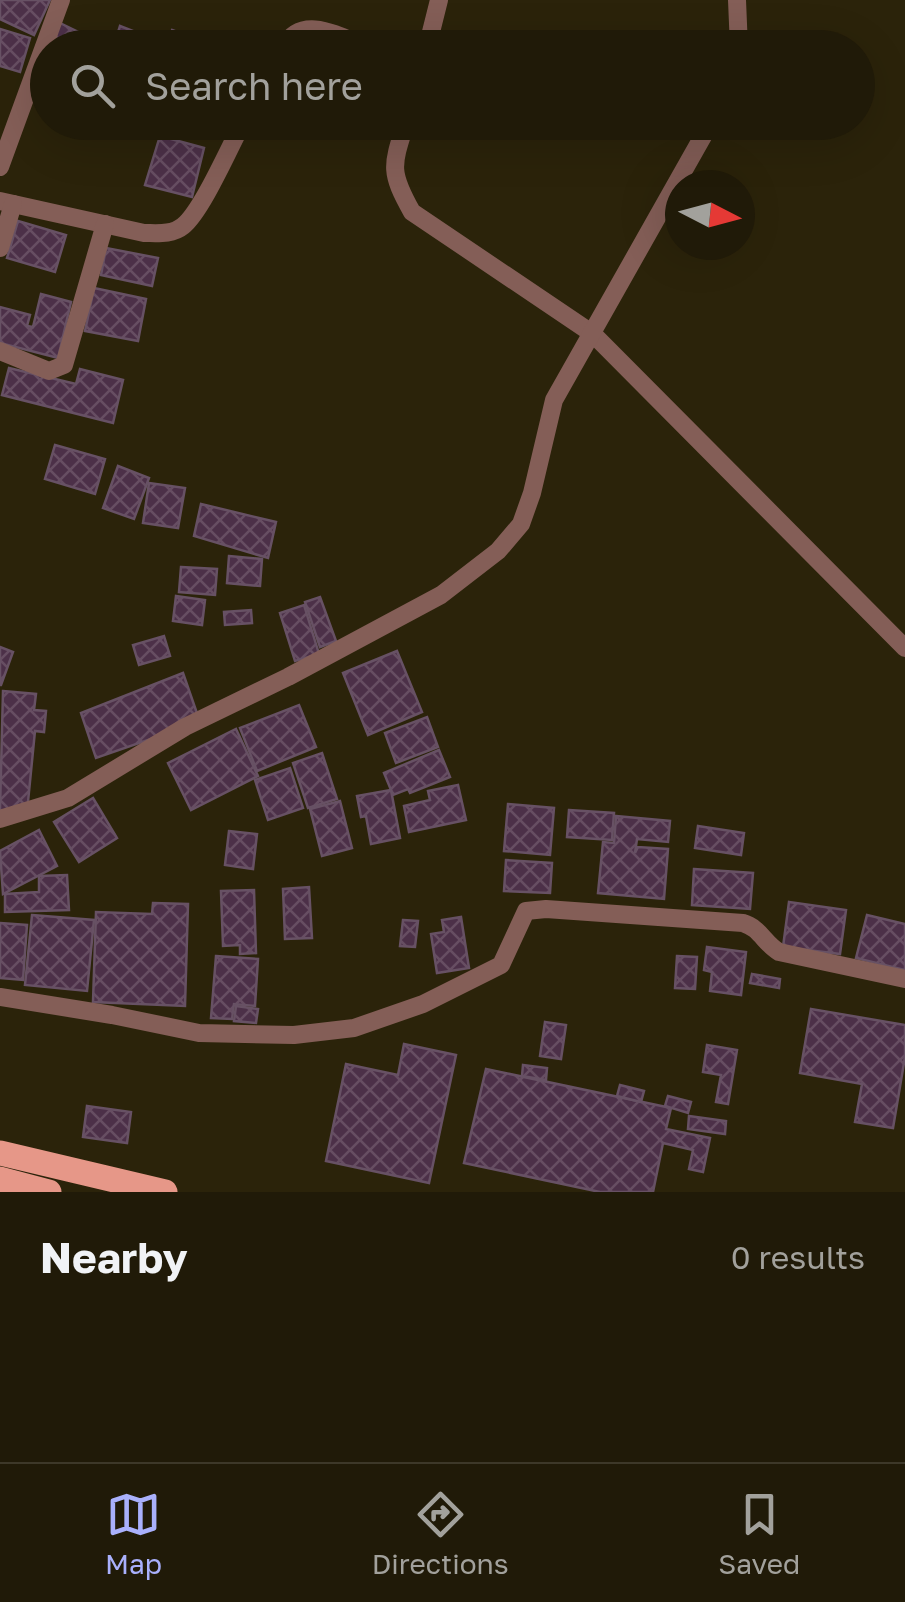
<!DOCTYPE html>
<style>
body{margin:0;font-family:"Golos Text",sans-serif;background:#2d2716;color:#f1f3f6}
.compass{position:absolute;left:665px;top:170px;width:90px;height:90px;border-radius:50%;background:#201a08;box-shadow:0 10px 40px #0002;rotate:96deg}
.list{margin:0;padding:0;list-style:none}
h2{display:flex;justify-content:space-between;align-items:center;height:130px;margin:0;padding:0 40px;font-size:42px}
h2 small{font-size:32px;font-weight:400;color:#a2a19c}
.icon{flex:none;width:55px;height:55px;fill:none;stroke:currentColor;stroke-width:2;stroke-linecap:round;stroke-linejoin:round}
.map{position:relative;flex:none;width:905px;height:1192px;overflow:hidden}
.search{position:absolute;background:#201a08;box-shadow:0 10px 40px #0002;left:30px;right:30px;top:30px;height:110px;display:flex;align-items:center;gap:25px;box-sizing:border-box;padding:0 35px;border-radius:55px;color:#a2a19c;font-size:38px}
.sheet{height:270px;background:#201a08}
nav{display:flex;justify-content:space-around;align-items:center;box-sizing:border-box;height:140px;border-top:2px solid #3d3829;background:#201a08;font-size:28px;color:#a2a19c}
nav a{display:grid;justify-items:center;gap:5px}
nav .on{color:#a9b0fc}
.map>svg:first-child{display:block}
.building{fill:url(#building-cross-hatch);stroke:#675164;stroke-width:2.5}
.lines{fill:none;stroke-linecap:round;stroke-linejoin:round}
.minor{stroke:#845e57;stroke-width:18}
.primary{stroke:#e69788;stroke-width:25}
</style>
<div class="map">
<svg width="905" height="1192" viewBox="0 0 905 1192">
<defs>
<pattern id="building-cross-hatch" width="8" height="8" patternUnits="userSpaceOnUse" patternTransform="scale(2.5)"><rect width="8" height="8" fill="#4c3048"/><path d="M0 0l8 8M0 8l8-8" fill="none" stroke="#674e62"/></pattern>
</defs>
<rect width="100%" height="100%" fill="#2b230a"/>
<!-- building -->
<g class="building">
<path d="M0 0H50L34 35 0 19Z"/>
<path d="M60 23 105 45 104 48H49Z"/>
<path d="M120 26 133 31 128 48H113Z"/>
<path d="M0 29 30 38 20 72 0 66Z"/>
<path d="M172 30 215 46V48H166Z"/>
<path d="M160 136 204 148 192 197 145 185Z"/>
<path d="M18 221 66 235 55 272 7 258Z"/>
<path d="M106 248 158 258 152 286 101 275Z"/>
<path d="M94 288 146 299 138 341 85 331Z"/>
<path d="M41 294 71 302 58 358 0 343V307L30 315 27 326 33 327Z"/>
<path d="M9 368 76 384 80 369 123 380 113 423 2 395Z"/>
<path d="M55 445 105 459 95 494 45 479Z"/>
<path d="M118 466 149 478 134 519 103 508Z"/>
<path d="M149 483 185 488 178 528 143 523Z"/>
<path d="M201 504 276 522 268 558 194 536Z"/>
<path d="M229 556 262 559 260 586 227 583Z"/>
<path d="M181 567 217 569 215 595 179 592Z"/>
<path d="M176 596 205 600 202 625 173 621Z"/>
<path d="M320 597 336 641 320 647 305 602Z"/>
<path d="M304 605 319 654 295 661 280 613Z"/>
<path d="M251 610 252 623 225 625 224 612Z"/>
<path d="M164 636 170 656 139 665 133 645Z"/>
<path d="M0 647 13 652 1 685H0Z"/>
<path d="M397 651 422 712 368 735 343 673Z"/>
<path d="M183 673 200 722 96 758 81 713Z"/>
<path d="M3 691 36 694 34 710 46 711 44 732 35 731 27 812 0 810Z"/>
<path d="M299 705 316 747 257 771 240 728Z"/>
<path d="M427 717 438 747 396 763 385 733Z"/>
<path d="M236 729 258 776 191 810 168 763Z"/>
<path d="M439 750 450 777 410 793 408 789 393 795 384 773Z"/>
<path d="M322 753 337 799 308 808 293 763Z"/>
<path d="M290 768 303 808 268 820 255 780Z"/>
<path d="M458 785 466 820 409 832 404 806 430 800 428 791Z"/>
<path d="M391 790 400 838 371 844 366 816 361 817 357 796Z"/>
<path d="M93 798 117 838 79 862 54 822Z"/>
<path d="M340 801 352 848 322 856 310 809Z"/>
<path d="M508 804 554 808 550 855 504 851Z"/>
<path d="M569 810 614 813 612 840 567 837Z"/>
<path d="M616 816 670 821 668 842 637 839 635 853 638 847 668 849 664 899 598 893 603 842 614 843Z"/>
<path d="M698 826 744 833 741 855 695 848Z"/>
<path d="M39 830 57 866 3 894 0 851Z"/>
<path d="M229 831 257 834 253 869 225 865Z"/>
<path d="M506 860 552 863 550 893 504 891Z"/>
<path d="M694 869 753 873 750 909 692 905Z"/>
<path d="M67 875 69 910 5 912V894L39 892V876Z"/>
<path d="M309 887 312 938 285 939 283 889Z"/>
<path d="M254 890 256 953 240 954V945L223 946 221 891Z"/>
<path d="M789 902 846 910 840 954 783 947Z"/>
<path d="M153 903 188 904 185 1006 93 1002 96 912 152 914Z"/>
<path d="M32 915 94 920 87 991 25 985Z"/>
<path d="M867 915 905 924V970L856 958Z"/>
<path d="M461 917 469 968 437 973 431 934 444 932 442 920Z"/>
<path d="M403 920 418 921 415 947 400 946Z"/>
<path d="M0 923 27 925 23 980 0 978Z"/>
<path d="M707 947 746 952 741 995 710 991 712 972 704 970Z"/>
<path d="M216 956 258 959 255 1006 234 1004 232 1019 211 1018Z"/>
<path d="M677 956 697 957 695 989 675 988Z"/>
<path d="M752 974 780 979 779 988 750 983Z"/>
<path d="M236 1006 258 1009 256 1023 234 1021Z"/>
<path d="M811 1009 905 1025V1057L893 1128 855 1122 862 1084 800 1073Z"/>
<path d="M545 1022 566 1025 561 1059 540 1056Z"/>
<path d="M404 1044 456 1055 429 1183 326 1161 346 1064 398 1075Z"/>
<path d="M707 1045 737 1050 728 1104 716 1102 721 1075 703 1072Z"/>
<path d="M523 1065 547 1068 546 1080 522 1076Z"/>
<path d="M486 1069 671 1108 666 1129 710 1138 703 1172 689 1169 693 1150 663 1143 653 1192H600L464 1163Z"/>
<path d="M620 1085 644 1091 641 1102 617 1096Z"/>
<path d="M668 1096 691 1102 688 1113 665 1106Z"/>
<path d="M87 1106 131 1112 127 1143 83 1137Z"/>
<path d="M689 1116 726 1121 725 1134 688 1129Z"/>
</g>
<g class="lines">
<!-- minor -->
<g class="minor">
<path d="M737 0 739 48"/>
<path d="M283 48C302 12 340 37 368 48"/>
<path d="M427 48 439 0"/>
<path d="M406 122C392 166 389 171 412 212L593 334 905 648"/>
<path d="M0 167 61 0"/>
<path d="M0 201 144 233C157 233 172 235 183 226 202 211 230 146 243 122"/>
<path d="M0 248 13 204"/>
<path d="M0 351 49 371 64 365 105 224"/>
<path d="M0 819 68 798 185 727 288 677 441 595 498 551 521 524 532 493 554 400 711 122"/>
<path d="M0 997 112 1015 199 1033 294 1035 354 1028 423 1004 501 965 526 911 546 909 743 923C760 928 764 943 779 952L905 979"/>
</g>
<!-- primary -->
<g class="primary">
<path d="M0 1153 165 1192"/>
<path d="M0 1179 49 1192"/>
</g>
</g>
</svg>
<svg class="compass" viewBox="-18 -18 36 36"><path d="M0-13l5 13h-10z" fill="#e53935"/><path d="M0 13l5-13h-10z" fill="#a2a19c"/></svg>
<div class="search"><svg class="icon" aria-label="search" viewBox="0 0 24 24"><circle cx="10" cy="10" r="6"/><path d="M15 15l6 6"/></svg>Search here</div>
</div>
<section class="sheet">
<h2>Nearby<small>0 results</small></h2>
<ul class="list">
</ul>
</section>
<nav>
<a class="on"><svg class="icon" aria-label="map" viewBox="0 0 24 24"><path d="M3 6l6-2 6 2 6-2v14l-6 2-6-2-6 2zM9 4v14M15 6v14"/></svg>Map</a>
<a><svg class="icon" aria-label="directions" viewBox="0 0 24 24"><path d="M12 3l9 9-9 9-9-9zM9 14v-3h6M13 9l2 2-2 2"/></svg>Directions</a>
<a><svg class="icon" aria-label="saved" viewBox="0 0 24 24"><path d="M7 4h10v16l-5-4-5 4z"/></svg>Saved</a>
</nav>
